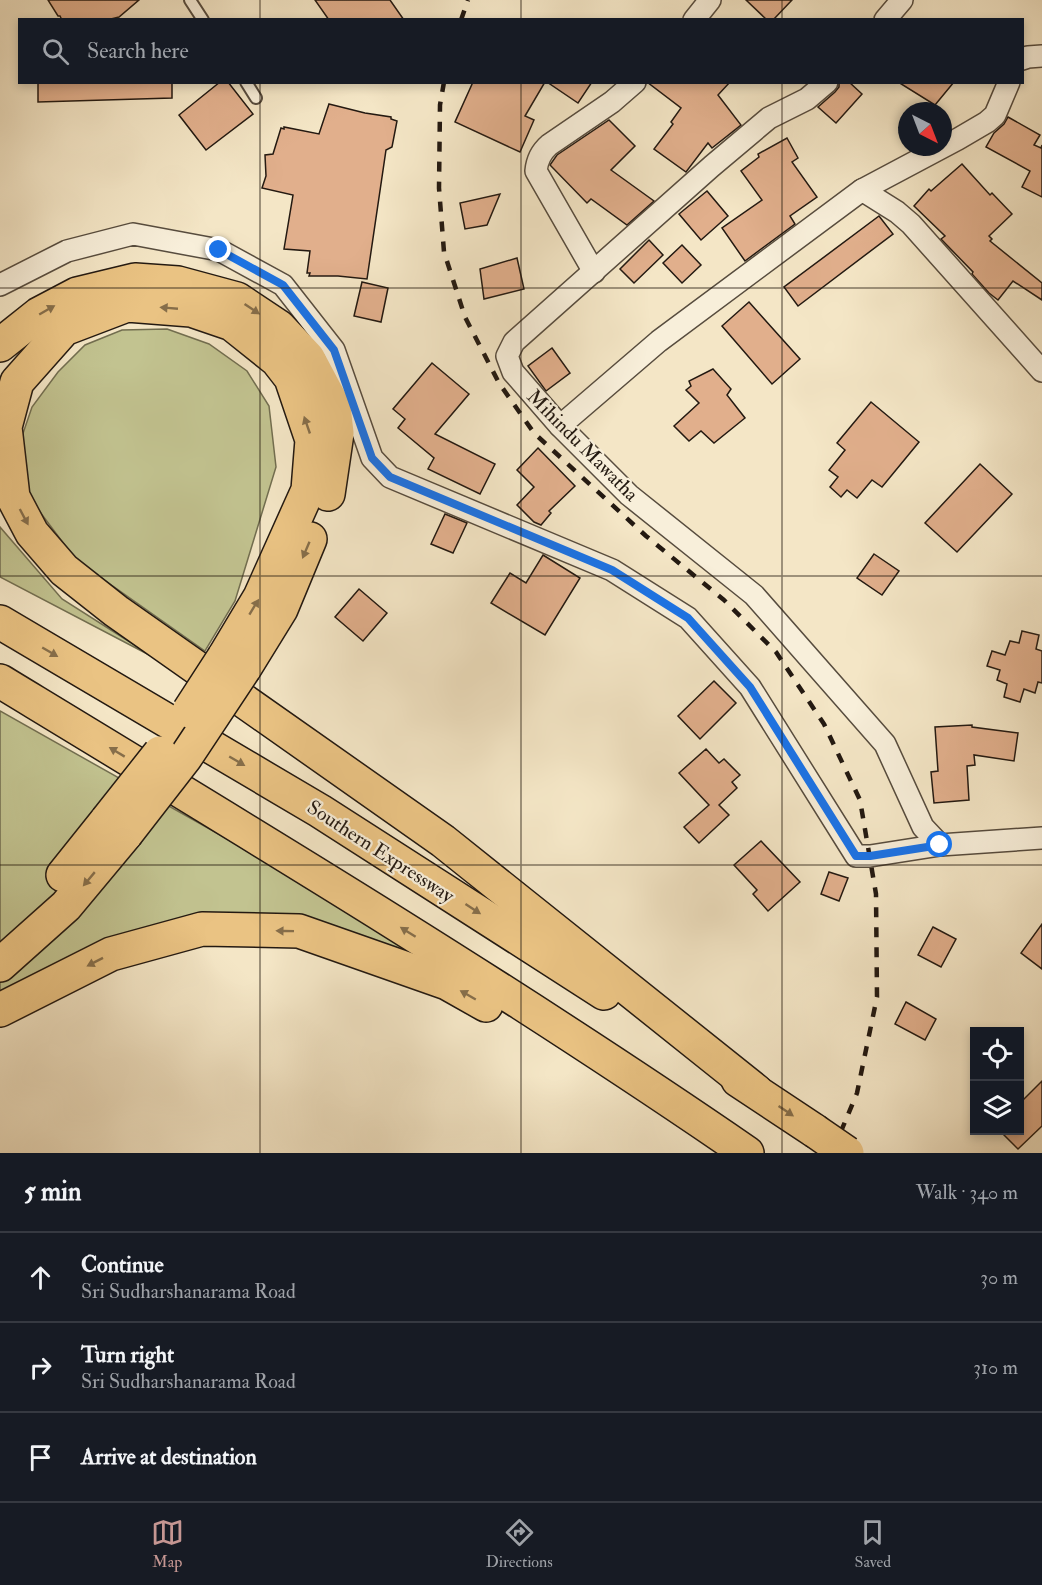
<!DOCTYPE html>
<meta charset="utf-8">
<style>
body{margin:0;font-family:"IM FELL Double Pica",serif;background:#242831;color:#f1f3f6}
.controls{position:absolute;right:18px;bottom:18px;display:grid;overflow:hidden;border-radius:0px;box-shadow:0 3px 9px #0003}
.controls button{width:54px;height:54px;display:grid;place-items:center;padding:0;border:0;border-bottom:2px solid #363941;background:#171b24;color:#f1f3f6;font:30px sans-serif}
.compass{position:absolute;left:898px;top:102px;width:54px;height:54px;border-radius:50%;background:#171b24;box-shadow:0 3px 9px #0003;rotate:138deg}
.stop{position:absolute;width:18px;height:18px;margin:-14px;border:4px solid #1a73e8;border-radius:50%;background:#fff}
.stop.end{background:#1a73e8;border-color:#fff;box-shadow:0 2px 6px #0008}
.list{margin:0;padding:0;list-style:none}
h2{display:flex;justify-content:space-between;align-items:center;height:78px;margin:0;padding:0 24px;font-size:26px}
h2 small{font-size:20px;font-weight:400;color:#9ea1a6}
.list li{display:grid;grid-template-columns:39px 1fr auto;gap:18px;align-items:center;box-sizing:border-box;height:90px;padding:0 24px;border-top:2px solid #363941}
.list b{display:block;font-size:22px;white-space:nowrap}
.list p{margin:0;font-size:20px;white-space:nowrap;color:#9ea1a6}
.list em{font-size:20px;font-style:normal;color:#9ea1a6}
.icon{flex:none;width:33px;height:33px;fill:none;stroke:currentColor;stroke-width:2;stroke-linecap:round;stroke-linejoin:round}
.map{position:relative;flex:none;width:1042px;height:1153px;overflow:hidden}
.search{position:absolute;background:#171b24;box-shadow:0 3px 9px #0003;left:18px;right:18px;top:18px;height:66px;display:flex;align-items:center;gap:15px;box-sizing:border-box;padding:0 21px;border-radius:0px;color:#9ea1a6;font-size:22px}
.sheet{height:348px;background:#171b24}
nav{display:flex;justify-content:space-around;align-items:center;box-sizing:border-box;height:84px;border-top:2px solid #363941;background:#171b24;font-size:16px;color:#9ea1a6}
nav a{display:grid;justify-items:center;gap:3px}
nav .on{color:#c59692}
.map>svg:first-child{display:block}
.green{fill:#c2c390;stroke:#726e50;stroke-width:1.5}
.building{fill:#e1af8c;stroke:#231911;stroke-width:1.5}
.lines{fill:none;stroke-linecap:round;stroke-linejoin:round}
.service-casing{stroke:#574c3e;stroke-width:14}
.minor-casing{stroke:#574c3e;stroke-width:24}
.motorway-casing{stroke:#231911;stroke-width:36}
.service{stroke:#f8efda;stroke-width:10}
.minor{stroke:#f8efda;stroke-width:21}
.motorway{stroke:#eac383;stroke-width:33}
.rail{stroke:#231911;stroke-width:4.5;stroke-dasharray:10 10;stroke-linecap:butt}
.motorway-bridge-casing{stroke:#231911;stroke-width:36;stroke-linecap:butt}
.motorway-bridge{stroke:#eac383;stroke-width:33}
.oneway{fill:#866e4a}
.route{stroke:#1a73e8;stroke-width:8}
.grid{fill:none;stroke:#231911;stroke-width:1.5;stroke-opacity:0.55}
.labels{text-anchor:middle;stroke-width:4.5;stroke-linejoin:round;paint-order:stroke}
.street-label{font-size:20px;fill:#231911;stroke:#f8efda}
</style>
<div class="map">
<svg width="1042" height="1153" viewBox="0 0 1042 1153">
<rect width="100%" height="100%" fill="#f4e6c6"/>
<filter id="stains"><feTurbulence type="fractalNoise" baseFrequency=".00333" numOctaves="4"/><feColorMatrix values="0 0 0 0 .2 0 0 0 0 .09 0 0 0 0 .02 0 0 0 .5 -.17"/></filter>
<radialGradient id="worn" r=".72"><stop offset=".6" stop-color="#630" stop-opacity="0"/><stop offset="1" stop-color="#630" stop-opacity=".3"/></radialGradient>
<!-- green -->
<g class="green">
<path d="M167 329 209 344 247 371 269 406 276 467 235 601 205 651 76 560 25 492 18 448 32 407 58 372 85 345 122 330Z"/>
<path d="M0 527 62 599 155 658 0 577Z"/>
<path d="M0 711 458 969 280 918 0 998Z"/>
</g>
<!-- building -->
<g class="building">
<path d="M48 0H139L119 17 107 20H62L60 16H58Z"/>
<path d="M315 0H390L404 20H329Z"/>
<path d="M746 0H792L773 20H767Z"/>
<path d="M38 82H172V98L38 102Z"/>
<path d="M220 82H228L253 114 206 150 179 115Z"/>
<path d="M473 82H545L525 116 534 120 520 152 455 122Z"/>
<path d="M547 82H592L578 103Z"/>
<path d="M647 82H730L718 95 741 125 712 148 708 143 686 172 654 149 673 124 671 122 681 108Z"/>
<path d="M839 82H849L862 94 836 123 818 107 835 92 839 87Z"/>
<path d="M898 82H954L935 105Z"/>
<path d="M329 104 365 113 391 117V119L397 121 392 147 386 150 367 279 338 276H309L310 273H307L310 251 284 249 293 195 262 188 266 176 265 155 273 154 281 128 284 129V127L319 134Z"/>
<path d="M1008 117 1040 135 1034 145 1041 148 1042 145V197L1022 187 1030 171 986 147 994 133 1004 124Z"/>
<path d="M609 120 635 146 611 170 654 201 627 225 591 199 587 203 550 165 557 155Z"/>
<path d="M787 138 798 158 792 162 817 197 790 216 795 224 745 261 722 228 762 200 741 171 759 157 758 154Z"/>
<path d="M962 164 990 195 992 193 1012 214 989 236 992 239 990 241 1042 283V300L1013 281 998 300 989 293 972 274 973 272 941 239 945 236 914 206 929 189 931 191Z"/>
<path d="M707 191 728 216 701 240 679 214Z"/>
<path d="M500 194 487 225 465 229 460 203Z"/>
<path d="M879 216 893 234 798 306 784 287Z"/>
<path d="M649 240 663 255 634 283 620 269Z"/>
<path d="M682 245 701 265 682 283 663 263Z"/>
<path d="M517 258 524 289 484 299 480 269Z"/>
<path d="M362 282 388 288 381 322 354 316Z"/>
<path d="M749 302 800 359 772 384 722 326Z"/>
<path d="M552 348 570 373 546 391 528 366Z"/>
<path d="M432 363 469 394 435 434 495 464 480 494 428 469 434 458 398 428 405 419 393 409Z"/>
<path d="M713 369 731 389 727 395 745 418 714 443 701 431 689 441 674 426 699 403 686 390 691 386 689 381Z"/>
<path d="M871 402 919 442 882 487 872 480 857 498 847 490 841 497 830 487 838 477 829 470 845 450 837 443Z"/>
<path d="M538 448 575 486 549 511 551 513 541 525 534 522 517 505 534 487 517 470Z"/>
<path d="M980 464 1012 494 957 552 925 523Z"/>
<path d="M445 514 467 523 453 553 431 544Z"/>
<path d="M874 554 899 571 882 595 857 578Z"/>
<path d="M543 555 580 578 545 635 491 603 510 573 526 583Z"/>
<path d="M359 589 387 613 363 641 335 617Z"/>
<path d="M1022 631 1039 635 1036 649 1042 651V683L1038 682 1035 693 1024 689 1020 702 1004 697 1007 684 997 680 1000 670 987 666 992 651 1005 655 1010 641 1019 643Z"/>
<path d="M714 681 736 703 700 739 678 716Z"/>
<path d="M972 725V727L1018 733 1014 761 974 755 975 765 967 766 969 800 934 803 931 772 938 771 935 727Z"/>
<path d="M706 749 719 763 724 759 740 775 732 782 737 788 719 805 729 815 699 843 684 827 709 805 679 773Z"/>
<path d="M761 841 800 882 768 911 753 894 757 890 734 865Z"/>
<path d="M829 872 848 878 839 901 821 894Z"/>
<path d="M1042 924V969L1021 953Z"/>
<path d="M933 927 956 939 941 967 918 955Z"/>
<path d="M906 1002 936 1019 925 1040 895 1024Z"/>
<path d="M1042 1081V1126L1018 1149 1000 1131H1020V1103Z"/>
</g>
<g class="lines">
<!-- service casing -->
<g class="service-casing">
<g id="service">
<path d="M190 0 203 20"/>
<path d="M246 82 256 98"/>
</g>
</g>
<!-- minor casing -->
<g class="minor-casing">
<g id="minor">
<path d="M694 20 710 0"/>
<path d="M885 20 902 0"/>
<path d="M1022 59 1028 57 1042 56"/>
<path d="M827 82 807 99 769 118 712 166 514 342 507 356 513 372 560 426 629 495 754 595 885 744 923 827 940 845"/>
<path d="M862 190 958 139 987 122 995 115 1009 82"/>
<path d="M594 272 536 171C537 160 541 152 549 145L612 102 635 82"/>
<path d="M0 285 67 251 133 234 219 250 283 285 334 350 372 458 390 477 612 570 688 618 750 687 856 856H870L940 845 1042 838"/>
<path d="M560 426 659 341 862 190 897 212 911 224 1042 371"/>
</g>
</g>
<!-- motorway casing -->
<g class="motorway-casing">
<g id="motorway">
<path d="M0 345 39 314 77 294 135 280 178 283 237 299 279 327 308 358 334 407 337 433 328 494"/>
<path d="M0 622 320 811 604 993"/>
<path d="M224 657 260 597 308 490 312 440 291 378 277 360 232 324 191 310 127 305 64 329 17 382 5 427 13 497 32 533 64 570 116 611 443 841 756 1091"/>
<path d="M244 669 281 609 310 539"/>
<path d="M0 681C252 834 504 986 747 1153"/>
<path d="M63 875 107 820"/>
<path d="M0 965 66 906 126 834"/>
<path d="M0 1010 111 954 202 929 299 931 447 983 486 1005"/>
<path d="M738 1080 815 1131"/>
</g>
</g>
<!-- service -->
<use href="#service" class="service"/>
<!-- minor -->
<use href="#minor" class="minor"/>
<!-- motorway -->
<use href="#motorway" class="motorway"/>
<!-- rail -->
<g class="rail">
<path d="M461 20 468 0"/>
<path d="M444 82 440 105 439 188 444 252 465 317 499 383 534 433 646 536 724 600 776 652 824 724 860 800 876 894 877 997 857 1093 832 1153"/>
</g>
<!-- motorway-bridge casing -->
<g class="motorway-bridge-casing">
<g id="motorway-bridge">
<path d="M189 711 224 657"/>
<path d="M107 820 160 753"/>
<path d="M126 834 185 758 244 669"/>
<path d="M815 1131 847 1153"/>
</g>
</g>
<!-- motorway-bridge -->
<use href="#motorway-bridge" class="motorway-bridge"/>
</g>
<!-- one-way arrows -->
<defs><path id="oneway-solid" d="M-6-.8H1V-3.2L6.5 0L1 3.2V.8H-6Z" transform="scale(1.5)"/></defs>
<g class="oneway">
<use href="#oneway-solid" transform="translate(169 308) rotate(-175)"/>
<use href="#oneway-solid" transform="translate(252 309) rotate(34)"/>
<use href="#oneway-solid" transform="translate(47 310) rotate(-30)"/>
<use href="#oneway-solid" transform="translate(307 425) rotate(-109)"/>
<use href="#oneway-solid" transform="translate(24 517) rotate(62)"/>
<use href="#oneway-solid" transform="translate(306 550) rotate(113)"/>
<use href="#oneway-solid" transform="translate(254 607) rotate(-59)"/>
<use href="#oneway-solid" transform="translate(50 652) rotate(30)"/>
<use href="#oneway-solid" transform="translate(117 752) rotate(-149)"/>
<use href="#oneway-solid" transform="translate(237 761) rotate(30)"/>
<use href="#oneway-solid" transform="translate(89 879) rotate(130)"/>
<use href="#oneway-solid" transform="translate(473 909) rotate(33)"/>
<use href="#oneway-solid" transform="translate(285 931) rotate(-179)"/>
<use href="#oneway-solid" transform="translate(408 932) rotate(-148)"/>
<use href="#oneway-solid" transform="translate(95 962) rotate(153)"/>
<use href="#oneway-solid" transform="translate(468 995) rotate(-150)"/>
<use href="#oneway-solid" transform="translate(786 1111) rotate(34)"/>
</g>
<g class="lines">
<!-- route -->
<path class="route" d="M219 250 283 285 334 350 372 458 390 477 612 570 688 618 750 687 856 856H870L940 845"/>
</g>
<!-- grid -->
<path class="grid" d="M260 0V20M521 0V20M782 0V20M260 82V1153M521 82V1153M782 82V1153M0 288H1042M0 576H1042M0 865H1042"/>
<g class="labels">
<!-- street labels -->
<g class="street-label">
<text transform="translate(583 445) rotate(45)" y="7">Mihindu Mawatha</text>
<text transform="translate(381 851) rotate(33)" y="7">Southern Expressway</text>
</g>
</g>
<rect width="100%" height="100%" filter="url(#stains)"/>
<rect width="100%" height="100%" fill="url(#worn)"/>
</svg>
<div class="controls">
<button><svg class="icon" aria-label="locate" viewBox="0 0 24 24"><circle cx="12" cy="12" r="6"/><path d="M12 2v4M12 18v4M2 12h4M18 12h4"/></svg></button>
<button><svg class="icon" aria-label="layers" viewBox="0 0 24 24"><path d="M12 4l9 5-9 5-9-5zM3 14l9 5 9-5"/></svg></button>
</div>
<svg class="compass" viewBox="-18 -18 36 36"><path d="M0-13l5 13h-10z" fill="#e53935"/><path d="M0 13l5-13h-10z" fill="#9ea1a6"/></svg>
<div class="stop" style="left:940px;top:845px"></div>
<div class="stop end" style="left:219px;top:250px"></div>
<div class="search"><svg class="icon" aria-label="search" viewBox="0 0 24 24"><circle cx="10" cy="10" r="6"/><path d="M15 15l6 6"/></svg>Search here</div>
</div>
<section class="sheet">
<h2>5 min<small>Walk · 340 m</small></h2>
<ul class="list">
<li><svg class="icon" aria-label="ahead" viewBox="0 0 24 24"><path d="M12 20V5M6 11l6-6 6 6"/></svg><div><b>Continue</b><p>Sri Sudharshanarama Road</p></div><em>30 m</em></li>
<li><svg class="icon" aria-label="right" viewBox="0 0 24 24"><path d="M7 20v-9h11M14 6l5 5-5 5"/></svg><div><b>Turn right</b><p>Sri Sudharshanarama Road</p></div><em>310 m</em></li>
<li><svg class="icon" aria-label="arrive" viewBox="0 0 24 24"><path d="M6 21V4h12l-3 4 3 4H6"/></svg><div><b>Arrive at destination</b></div></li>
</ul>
</section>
<nav>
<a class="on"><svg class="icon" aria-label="map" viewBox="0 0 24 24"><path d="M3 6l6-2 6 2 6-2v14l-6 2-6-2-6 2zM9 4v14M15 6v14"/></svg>Map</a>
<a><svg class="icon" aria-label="directions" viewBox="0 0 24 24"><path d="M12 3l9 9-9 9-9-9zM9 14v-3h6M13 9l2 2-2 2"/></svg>Directions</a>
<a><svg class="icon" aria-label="saved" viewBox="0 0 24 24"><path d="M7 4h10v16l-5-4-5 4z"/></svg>Saved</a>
</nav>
